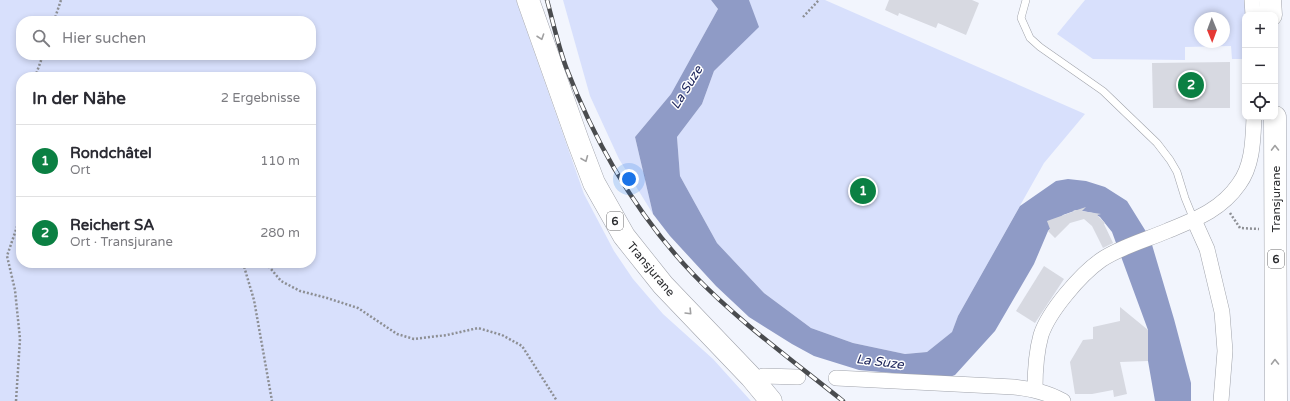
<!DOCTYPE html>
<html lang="de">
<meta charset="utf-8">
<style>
body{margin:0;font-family:"Varela Round",sans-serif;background:#f2f2f3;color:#2b2b33}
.controls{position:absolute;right:12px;top:12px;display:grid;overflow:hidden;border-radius:8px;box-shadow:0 2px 6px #0003}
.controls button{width:36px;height:36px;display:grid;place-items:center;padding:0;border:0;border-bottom:1px solid #e1e1e2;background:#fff;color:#2b2b33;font:20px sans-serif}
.compass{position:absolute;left:1194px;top:12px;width:36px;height:36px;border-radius:50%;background:#fff;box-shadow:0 2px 6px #0003;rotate:179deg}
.you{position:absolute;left:629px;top:179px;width:14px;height:14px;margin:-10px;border:3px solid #fff;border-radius:50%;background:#1a73e8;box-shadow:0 0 0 6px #1a73e833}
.badge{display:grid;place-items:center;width:26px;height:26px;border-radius:50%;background:#0b8043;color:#fff;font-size:13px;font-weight:700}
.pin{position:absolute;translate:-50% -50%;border:2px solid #fff;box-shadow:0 1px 4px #0006}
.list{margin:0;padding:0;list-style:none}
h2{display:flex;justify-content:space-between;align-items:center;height:52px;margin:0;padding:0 16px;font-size:17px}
h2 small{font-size:13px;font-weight:400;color:#7c7c81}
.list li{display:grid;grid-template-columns:26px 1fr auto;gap:12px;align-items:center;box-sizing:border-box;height:72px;padding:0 16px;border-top:1px solid #e1e1e2}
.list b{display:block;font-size:15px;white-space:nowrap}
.list p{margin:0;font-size:13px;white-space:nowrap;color:#7c7c81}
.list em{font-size:13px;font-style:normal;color:#7c7c81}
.icon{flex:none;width:22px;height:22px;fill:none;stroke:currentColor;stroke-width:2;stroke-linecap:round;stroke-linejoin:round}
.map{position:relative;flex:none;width:1290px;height:401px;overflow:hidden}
.search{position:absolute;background:#fff;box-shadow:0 2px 6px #0003;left:16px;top:16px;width:300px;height:44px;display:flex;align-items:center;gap:10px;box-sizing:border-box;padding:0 14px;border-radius:16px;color:#7c7c81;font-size:15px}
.panel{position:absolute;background:#fff;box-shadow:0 2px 6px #0003;left:16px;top:72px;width:300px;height:196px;border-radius:16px}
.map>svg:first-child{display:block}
.green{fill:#d8e0fc;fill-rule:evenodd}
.water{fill:#8f9bc6}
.building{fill:#d7d9e1}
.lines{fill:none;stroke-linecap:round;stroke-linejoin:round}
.service-casing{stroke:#a0a3ab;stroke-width:8}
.minor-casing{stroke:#a0a3ab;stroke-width:16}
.primary-casing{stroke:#a0a3ab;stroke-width:23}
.path{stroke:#8d8f94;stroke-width:2.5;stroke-dasharray:2 2;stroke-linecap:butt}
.service{stroke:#fff;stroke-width:7}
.minor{stroke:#fff;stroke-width:15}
.primary{stroke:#fff;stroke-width:22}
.rail-casing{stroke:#4a4c4f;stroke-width:4.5}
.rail{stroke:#fff;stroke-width:3;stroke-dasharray:9;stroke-linecap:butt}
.oneway{stroke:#a0a0a1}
.labels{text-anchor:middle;stroke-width:3;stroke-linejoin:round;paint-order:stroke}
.shield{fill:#fff;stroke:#6b6b6d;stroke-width:1}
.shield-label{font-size:11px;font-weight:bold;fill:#2b2c2f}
.street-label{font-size:12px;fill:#2b2c2f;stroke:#fff}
.water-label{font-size:13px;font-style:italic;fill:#20285d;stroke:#fff}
</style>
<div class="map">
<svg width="1290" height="401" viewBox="0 0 1290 401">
<rect width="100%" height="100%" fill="#f2f5fd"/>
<!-- green -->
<g class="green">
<path d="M0 0H516L584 194 614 251 633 279 663 314 713 359 751 401H0ZM21 21H311V55H21ZM21 77H311V263H21Z"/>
<path d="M563 0H711L718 9 671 94 635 137 653 214 619 159 590 96Z"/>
<path d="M749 0H825L1085 114 1044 163 958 316 952 332 927 352 905 354 853 343 811 328 764 293 717 243 680 176 677 137 702 104 714 71 758 27Z"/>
<path d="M1085 0H1252L1253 15H1245V59H1232L1231 46 1185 47V60L1093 59 1057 34ZM1200 18H1224V42H1200Z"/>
</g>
<!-- water -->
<path class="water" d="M711 0H749L759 27 714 71 702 104 677 137 680 176 717 243 764 293 811 328 853 343 905 354 927 352 952 332 958 316 1020 206 1056 181 1068 179 1086 181 1105 187 1127 201 1150 238 1174 319 1191 383V401H1155L1148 361V330L1112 232 1100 217 1093 213 1077 210 1063 215 1048 231 1034 264 995 331 955 375 947 378 859 370 814 356 792 344 749 317 716 286 670 236 653 214 635 137 671 94 718 9Z"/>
<!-- building -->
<g class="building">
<path d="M889 0H972L979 3 966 35 938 23 936 28 899 13 898 16 885 10Z"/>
<path d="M1230 62V108H1153L1152 63Z"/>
<path d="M1086 207 1082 211 1101 214 1097 215 1105 223 1104 224 1113 243 1103 248 1092 226 1084 219 1070 223 1055 238 1048 231 1050 229 1047 221 1075 211 1073 210H1077Z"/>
<path d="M1044 266 1064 279 1035 323 1016 311Z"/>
<path d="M1120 307 1148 330V361L1120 362 1127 394 1114 397 1113 390 1092 394H1075L1070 362 1083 340 1093 339V327L1120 321Z"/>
</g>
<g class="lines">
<!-- service casing -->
<g class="service-casing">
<path id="service" d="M1026 0 1021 18 1030 38 1040 47 1103 91 1157 143 1170 160 1177 172 1185 198 1194 220"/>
</g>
<!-- minor casing -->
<g class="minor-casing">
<g id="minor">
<path d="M1252 0 1253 15"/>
<path d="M1194 220 1207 249 1222 312 1225 351 1221 401"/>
<path d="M763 376 798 377"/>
<path d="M836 378 1014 387C1032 389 1047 392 1063 401"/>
<path d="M1035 389C1035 371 1036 353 1041 335 1049 311 1080 275 1101 260 1120 247 1146 240 1167 231 1196 219 1221 210 1239 184 1253 165 1253 139 1254 117"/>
</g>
</g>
<!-- primary casing -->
<g class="primary-casing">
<g id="primary">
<path d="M528 0 578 141 594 183 624 236 663 285 751 377 771 401"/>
<path d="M1270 0 1271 15"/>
<path d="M1275 117 1276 401"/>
</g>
</g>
<!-- path -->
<g class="path">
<path d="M803 17 819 0"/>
<path d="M54 21 61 0"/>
<path d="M35 77 43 55"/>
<path d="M1230 213 1240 228 1259 229"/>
<path d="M243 263 254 300 272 401"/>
<path d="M266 263 281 281 300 291 327 298 358 308 397 334 414 339 447 335 478 328 502 335 522 346 557 401"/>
<path d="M16 401 20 339 15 290 7 256 21 215"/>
</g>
<!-- service -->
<use href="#service" class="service"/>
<!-- minor -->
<use href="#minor" class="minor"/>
<!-- primary -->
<use href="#primary" class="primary"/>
<!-- rail casing -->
<g class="rail-casing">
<path id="rail" d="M547 0C553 22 558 45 566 67 595 143 637 215 693 274 738 321 792 360 843 401"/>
</g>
<!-- rail -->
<use href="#rail" class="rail"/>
</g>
<!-- one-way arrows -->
<defs><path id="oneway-chevron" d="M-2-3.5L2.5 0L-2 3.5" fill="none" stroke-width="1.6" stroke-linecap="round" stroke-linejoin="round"/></defs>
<g class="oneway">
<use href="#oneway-chevron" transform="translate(541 37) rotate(71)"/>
<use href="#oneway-chevron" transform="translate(1275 148) rotate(-91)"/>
<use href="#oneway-chevron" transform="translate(585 159) rotate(68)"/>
<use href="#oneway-chevron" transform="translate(689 312) rotate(46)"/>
<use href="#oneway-chevron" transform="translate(1275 362) rotate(-91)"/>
</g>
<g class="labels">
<!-- shield labels -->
<g class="shield">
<rect x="607" y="212" width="16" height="18" rx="3"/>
<rect x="1268" y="250" width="16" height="18" rx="3"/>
</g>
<g class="shield-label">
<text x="615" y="225">6</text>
<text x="1276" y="263">6</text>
</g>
<!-- street labels -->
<g class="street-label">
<text transform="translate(1276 199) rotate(-90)" y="4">Transjurane</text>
<text transform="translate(651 269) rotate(50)" y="4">Transjurane</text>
</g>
<!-- water labels -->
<g class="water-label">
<text transform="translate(686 87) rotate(-58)" y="5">La Suze</text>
<text transform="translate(880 361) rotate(7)" y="5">La Suze</text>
</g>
</g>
</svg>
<div class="controls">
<button>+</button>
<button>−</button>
<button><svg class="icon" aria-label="locate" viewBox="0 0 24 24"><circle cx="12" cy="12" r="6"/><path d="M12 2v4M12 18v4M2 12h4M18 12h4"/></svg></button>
</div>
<svg class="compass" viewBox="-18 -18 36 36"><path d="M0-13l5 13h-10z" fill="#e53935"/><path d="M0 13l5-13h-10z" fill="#7c7c81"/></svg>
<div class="you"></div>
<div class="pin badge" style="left:863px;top:191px">1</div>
<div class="pin badge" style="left:1191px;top:85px">2</div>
<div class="search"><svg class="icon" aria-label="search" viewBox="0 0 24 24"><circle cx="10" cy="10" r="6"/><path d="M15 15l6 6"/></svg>Hier suchen</div>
<section class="panel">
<h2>In der Nähe<small>2 Ergebnisse</small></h2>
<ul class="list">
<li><span class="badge">1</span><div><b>Rondchâtel</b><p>Ort</p></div><em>110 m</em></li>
<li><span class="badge">2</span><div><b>Reichert SA</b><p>Ort · Transjurane</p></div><em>280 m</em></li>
</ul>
</section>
</div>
